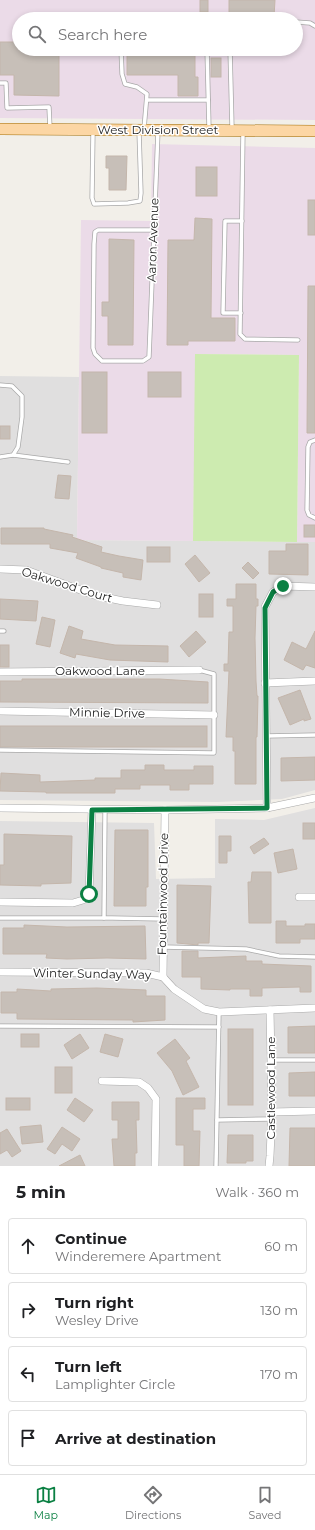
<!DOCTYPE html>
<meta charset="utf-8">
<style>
body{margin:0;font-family:Montserrat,sans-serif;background:#f2f2f2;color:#202124}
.stop{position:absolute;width:12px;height:12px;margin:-9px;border:3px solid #0b8043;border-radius:50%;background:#fff}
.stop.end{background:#0b8043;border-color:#fff;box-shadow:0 1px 4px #0008}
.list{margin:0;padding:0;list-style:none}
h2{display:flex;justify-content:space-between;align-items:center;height:52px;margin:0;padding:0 16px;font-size:17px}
h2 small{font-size:13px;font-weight:400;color:#757577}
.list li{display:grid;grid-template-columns:26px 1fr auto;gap:12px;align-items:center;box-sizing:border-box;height:56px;margin:0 8px 8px;padding:0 8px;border:1px solid #e0e0e0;border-radius:4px}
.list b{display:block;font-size:15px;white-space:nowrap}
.list p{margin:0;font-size:13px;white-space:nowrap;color:#757577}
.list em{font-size:13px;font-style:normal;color:#757577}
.icon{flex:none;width:22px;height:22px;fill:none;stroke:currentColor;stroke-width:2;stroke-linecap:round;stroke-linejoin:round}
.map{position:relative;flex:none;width:315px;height:1166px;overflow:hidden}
.search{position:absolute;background:#fff;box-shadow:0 2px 6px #0003;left:12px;right:12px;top:12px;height:44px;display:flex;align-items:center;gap:10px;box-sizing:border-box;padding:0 14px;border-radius:22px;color:#757577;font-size:15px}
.sheet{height:308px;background:#fff}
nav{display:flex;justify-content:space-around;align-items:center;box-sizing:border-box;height:56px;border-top:1px solid #e0e0e0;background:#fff;font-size:11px;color:#757577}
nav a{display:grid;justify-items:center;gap:2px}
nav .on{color:#0b8043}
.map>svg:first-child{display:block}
.residential{fill:#e0dfdf}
.industrial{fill:#ebdbe8;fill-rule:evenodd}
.grass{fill:#cdebb0}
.building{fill:#c7bfb8;stroke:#c4b6ab}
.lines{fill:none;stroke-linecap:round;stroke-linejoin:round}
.service-casing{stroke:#a9a9a9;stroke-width:5}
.minor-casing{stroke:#a9a9a9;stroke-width:8}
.primary-casing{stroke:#a06b00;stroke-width:12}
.service{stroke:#fff;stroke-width:3.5}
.minor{stroke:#fff;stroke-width:7}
.primary{stroke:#fcd6a4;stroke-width:11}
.route{stroke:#0b8043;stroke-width:5}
.labels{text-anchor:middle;stroke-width:3;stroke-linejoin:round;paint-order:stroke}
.street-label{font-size:12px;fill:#222;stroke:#fff}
</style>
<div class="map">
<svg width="315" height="1166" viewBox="0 0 315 1166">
<rect width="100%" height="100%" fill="#f2efe9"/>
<!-- residential -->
<g class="residential">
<path d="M0 376 79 377 77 540 315 542V790L282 799 218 802 0 800Z"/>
<path d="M315 808V1166H0V821L154 823 156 879 215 878V819L264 820Z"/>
</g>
<!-- industrial -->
<g class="industrial">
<path d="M0 0H315V120L0 118ZM19 19H296V49H19Z"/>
<path d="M152 144 315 148V542H297L299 355 196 354 193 541 77 540 81 220 151 221Z"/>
</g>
<!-- grass -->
<path class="grass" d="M195 354 299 355 297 542 193 541Z"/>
<!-- building -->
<g class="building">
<rect x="200" y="0" width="8" height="12"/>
<path d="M229 0H275L274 17 229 16Z"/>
<path d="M0 42H19V49H59V96L14 95V75H0Z"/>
<path d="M127 49H195V77H198V96H178V75H127Z"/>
<rect x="211" y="58" width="10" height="19"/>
<path d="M106 156H127L126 190H109V168H106Z"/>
<rect x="196" y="167" width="21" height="29"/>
<rect x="308" y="200" width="7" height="35"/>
<path d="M195 218 212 219 211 318H235V341H188V345H167L168 240H194Z"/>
<path d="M109 239 134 240 133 345H108V316H102V302H109Z"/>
<path d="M308 286H315V433H307Z"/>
<rect x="82" y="372" width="25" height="61"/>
<rect x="148" y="372" width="33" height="25"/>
<rect x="0" y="426" width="10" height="13"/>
<path d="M58 475 71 476 69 499 55 498Z"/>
<rect x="304" y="525" width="11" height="12"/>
<path d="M1 528H44V529L73 535 72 537 102 547 101 552 119 556 143 560 141 580 123 577V573L101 568V567L76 558 78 553 50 548V544H1Z"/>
<path d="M286 544H308V575L269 574V551H286Z"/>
<rect x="147" y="547" width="23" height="15"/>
<path d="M195 555 210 573 199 582 185 564Z"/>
<path d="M248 562 259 573 253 579 242 568Z"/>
<path d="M236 584H256V599H258V606H256L255 638 256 681 257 696H258L257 737H256V784H235V751H233V737H226L229 671H224V664H228L229 632H233V606H227V599H236Z"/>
<rect x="199" y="594" width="14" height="23"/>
<path d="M0 599 38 601 36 621 0 619Z"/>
<path d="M42 617 55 620 50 647 36 644Z"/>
<path d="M69 626 83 631 81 639 115 645 168 646V662L110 660 76 654 75 658 60 653Z"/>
<path d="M196 631 206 642 189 657 180 646Z"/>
<path d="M315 631V668L306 665 303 670 284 660 292 642 306 649Z"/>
<rect x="0" y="645" width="9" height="22"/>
<path d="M22 679H159L208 682V703L0 702V681H22Z"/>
<path d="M300 690 311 719 304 721V719L290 725 278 698Z"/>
<rect x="0" y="726" width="207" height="21"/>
<path d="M315 757V780L281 781V758Z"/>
<path d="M145 765H164V770H194V766H213V784H189V790H170V785H140V789H115V793H46V792L0 791 1 773 40 775V782L95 780V778H121V770H145Z"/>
<rect x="303" y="823" width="12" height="16"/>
<path d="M115 830H148V887H146V906H114Z"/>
<path d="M4 834 72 836 71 883 41 884V886L0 885V865H4Z"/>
<path d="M219 836H231V851H227V863H219Z"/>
<path d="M264 838 269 844 254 854 250 847Z"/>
<path d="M293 849 297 869 278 873 274 853Z"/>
<path d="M252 872H271V923H249L248 882H251Z"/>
<path d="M177 885 211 886 209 943H198V945L177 943Z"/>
<path d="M276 921H286V926H305V924H315V939H300V943H276Z"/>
<path d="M24 925 67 927 145 926 146 959 107 958 67 959 46 958 47 954H3V928H24Z"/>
<path d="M182 951H198V958L246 956V961H262V964L311 966V992H300V987L262 988V996H250V989H230V990L201 989V977H182Z"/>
<path d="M97 988 146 990V996H165V1020L133 1022V1020L17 1019V1013H1V992H17V989L51 991V989Z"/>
<path d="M315 1026V1053H288V1027Z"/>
<rect x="228" y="1029" width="25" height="76"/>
<rect x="21" y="1034" width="18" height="13"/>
<path d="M80 1034 89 1048 72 1059 64 1045Z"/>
<path d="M105 1034 123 1039 118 1057 100 1052Z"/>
<path d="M175 1039 190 1058 186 1061 199 1087 183 1095 172 1071 157 1053Z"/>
<rect x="55" y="1067" width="17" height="26"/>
<path d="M315 1072V1096H289V1073Z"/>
<rect x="6" y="1098" width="24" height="12"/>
<path d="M75 1098 93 1110 84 1122 67 1110Z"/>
<path d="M176 1098H205V1109H193V1131H200L199 1166H184V1145H176Z"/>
<path d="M112 1102H139V1120H136L137 1153H135V1166H114L112 1139H118V1120H112Z"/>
<path d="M41 1125 43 1142 22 1144 20 1127Z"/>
<path d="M62 1127 80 1139 72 1151 62 1144 55 1154 47 1149Z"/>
<path d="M290 1128H315V1166H289Z"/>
<path d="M7 1129 21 1151 12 1157 7 1150 0 1154V1133Z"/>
<path d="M228 1135H253V1161H246V1163H227Z"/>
<path d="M80 1155 85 1166H59Z"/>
</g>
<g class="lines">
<!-- service casing -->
<g class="service-casing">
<g id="service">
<path d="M296 22 310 23 315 26"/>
<path d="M121 49 122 74 125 84 137 87 147 94 144 129"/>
<path d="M207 49 209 128"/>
<path d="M230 49 232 128"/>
<path d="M0 83H6L7 108 49 107 50 128"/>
<path d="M147 100H208"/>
<path d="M93 132 92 198 94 204 128 203 140 201 141 193 139 131"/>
<path d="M243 132 240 334 245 339 298 340"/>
<path d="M154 230H98L95 232 94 244 93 348 95 354 102 361H143L149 357 158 131"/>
<path d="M241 313H223L225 221H242"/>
<path d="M0 385 12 386 22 396V417L18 447 13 455 0 457"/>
<path d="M315 440 310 442 308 447 307 510 309 515 315 518"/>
<path d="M13 455 68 462"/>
<path d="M0 631H4"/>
<path d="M266 736 315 735"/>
<path d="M0 750 214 753V674L199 670"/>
<path d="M0 918H112L163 919"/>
<path d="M104 918 105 810"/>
<path d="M164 947 246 949 279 956 315 957"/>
<path d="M0 1026 219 1027"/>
<path d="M271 1060H315"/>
<path d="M217 1120 272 1119"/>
<path d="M216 1166 219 1012"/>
</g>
</g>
<!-- minor casing -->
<g class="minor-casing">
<g id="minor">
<path d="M0 569 26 570 94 595 123 601 157 605"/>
<path d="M0 672 199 670"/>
<path d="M265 683 315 681"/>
<path d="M0 711 214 715"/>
<path d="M0 808 165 810 267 808 315 798"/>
<path d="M267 808 265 607 273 592 283 586 315 587"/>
<path d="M299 897H315"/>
<path d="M0 902 73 903 83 900 89 894 92 810"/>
<path d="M0 972 146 973 163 977 174 989 204 1009 219 1012 315 1008"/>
<path d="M163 977 165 810"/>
<path d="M102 1081 139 1082 148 1088 156 1099 155 1166"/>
<path d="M272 1112 315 1111"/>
<path d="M269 1166 270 1156 272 1112 270 1010"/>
</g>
</g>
<!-- primary casing -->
<g class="primary-casing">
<path id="primary" d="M0 129 315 131"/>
</g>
<!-- service -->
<use href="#service" class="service"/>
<!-- minor -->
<use href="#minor" class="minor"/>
<!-- primary -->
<use href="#primary" class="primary"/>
</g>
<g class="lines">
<!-- route -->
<path class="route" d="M89 894 92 810 267 808 265 608 273 592 283 586"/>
</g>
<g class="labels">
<!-- street labels -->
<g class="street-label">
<text x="158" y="134">West Division Street</text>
<text transform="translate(153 240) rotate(-88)" y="4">Aaron Avenue</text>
<text transform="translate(67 585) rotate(17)" y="4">Oakwood Court</text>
<text x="100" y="675">Oakwood Lane</text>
<text transform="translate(107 713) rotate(1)" y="4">Minnie Drive</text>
<text transform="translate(163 894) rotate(-89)" y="4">Fountainwood Drive</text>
<text transform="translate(92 974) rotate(1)" y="4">Winter Sunday Way</text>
<text transform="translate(271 1088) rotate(-90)" y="4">Castlewood Lane</text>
</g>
</g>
</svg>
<div class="stop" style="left:89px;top:894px"></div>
<div class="stop end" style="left:283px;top:586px"></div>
<div class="search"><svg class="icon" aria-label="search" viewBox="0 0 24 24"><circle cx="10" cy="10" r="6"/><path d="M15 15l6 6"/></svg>Search here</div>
</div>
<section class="sheet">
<h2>5 min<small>Walk · 360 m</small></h2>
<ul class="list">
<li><svg class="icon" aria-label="ahead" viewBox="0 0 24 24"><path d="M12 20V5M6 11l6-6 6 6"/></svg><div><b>Continue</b><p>Winderemere Apartment</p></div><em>60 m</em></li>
<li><svg class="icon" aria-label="right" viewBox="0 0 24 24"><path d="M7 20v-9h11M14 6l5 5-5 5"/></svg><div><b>Turn right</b><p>Wesley Drive</p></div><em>130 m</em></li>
<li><svg class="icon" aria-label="left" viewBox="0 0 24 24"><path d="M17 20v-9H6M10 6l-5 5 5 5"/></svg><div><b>Turn left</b><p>Lamplighter Circle</p></div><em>170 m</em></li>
<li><svg class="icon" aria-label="arrive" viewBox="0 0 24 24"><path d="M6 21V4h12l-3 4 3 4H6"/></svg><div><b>Arrive at destination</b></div></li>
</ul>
</section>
<nav>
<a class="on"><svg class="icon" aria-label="map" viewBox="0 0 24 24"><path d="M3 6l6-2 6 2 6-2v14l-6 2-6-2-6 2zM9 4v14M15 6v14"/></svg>Map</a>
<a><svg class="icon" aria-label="directions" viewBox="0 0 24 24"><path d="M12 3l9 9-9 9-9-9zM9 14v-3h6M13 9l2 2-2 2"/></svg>Directions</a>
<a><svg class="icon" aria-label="saved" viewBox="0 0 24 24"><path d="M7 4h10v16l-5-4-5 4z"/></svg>Saved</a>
</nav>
